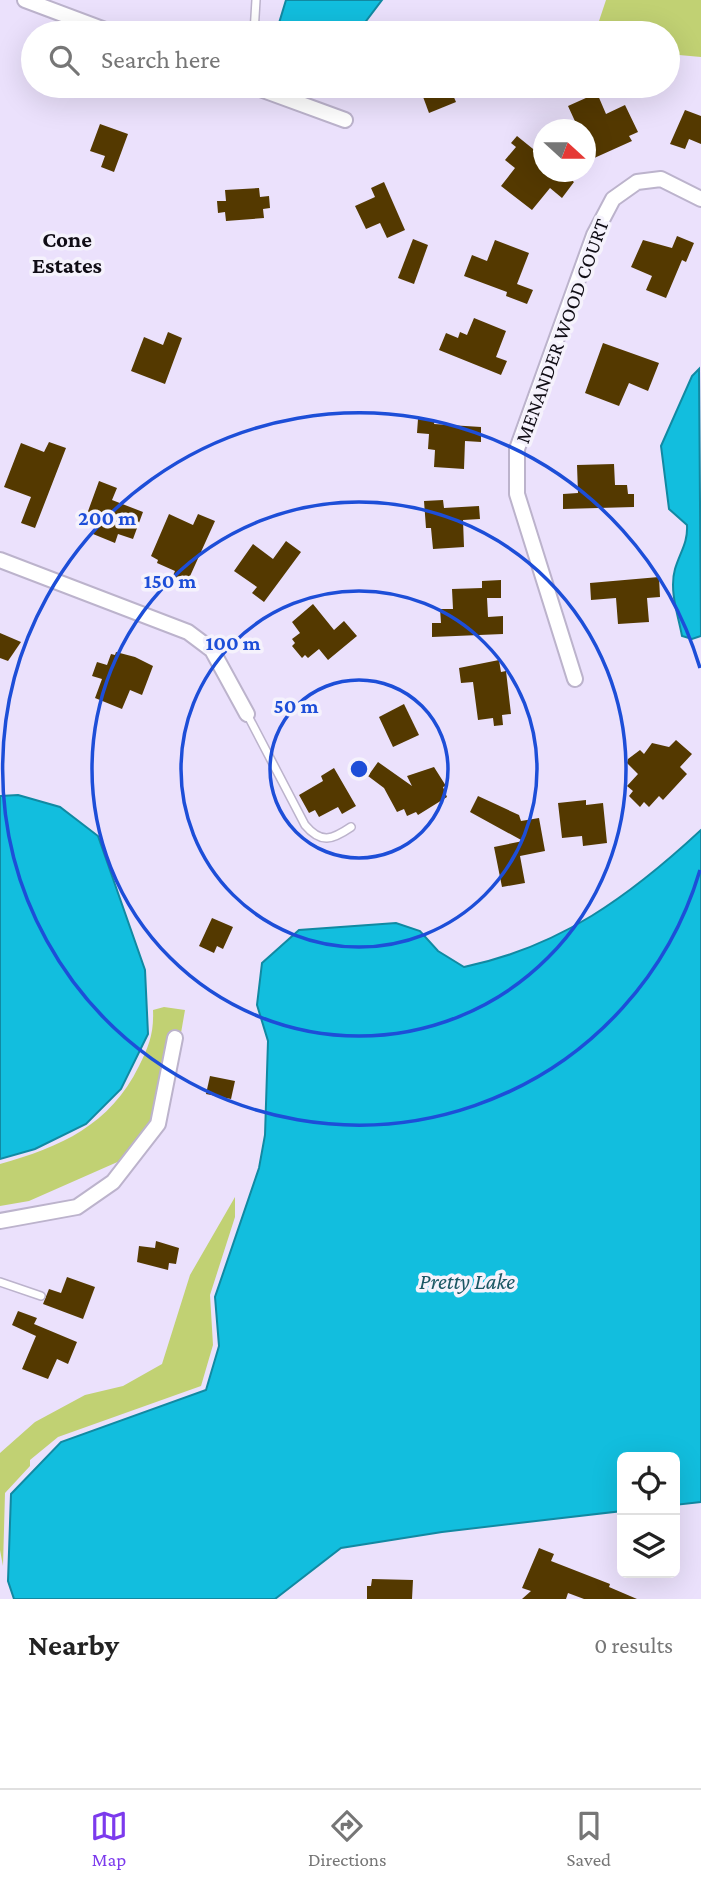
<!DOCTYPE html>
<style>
body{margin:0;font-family:"Crimson Pro",serif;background:#f6f6f6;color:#222}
.controls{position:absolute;right:21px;bottom:21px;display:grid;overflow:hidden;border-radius:10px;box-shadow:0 7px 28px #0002}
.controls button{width:63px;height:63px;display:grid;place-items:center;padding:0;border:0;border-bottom:2px solid #e0e0e0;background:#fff;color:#222;font:35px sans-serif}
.compass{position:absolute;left:533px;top:119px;width:63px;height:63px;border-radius:50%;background:#fff;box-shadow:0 7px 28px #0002;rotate:111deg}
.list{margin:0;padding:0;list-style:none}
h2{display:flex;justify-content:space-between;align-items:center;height:91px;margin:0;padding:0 28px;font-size:30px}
h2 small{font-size:23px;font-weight:400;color:#767676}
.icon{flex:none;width:38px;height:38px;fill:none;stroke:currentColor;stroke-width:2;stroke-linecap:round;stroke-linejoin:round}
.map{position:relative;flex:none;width:701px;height:1599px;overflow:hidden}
.search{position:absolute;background:#fff;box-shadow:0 7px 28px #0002;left:21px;right:21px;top:21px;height:77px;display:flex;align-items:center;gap:18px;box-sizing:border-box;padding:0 24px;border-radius:38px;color:#767676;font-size:26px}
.sheet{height:189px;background:#fff}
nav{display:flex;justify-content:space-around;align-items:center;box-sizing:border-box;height:98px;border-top:2px solid #e0e0e0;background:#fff;font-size:19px;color:#767676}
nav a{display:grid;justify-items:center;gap:4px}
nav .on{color:#7c3aed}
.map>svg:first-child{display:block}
.green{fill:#c1d173}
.water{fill:#12bede;stroke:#1189a2;stroke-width:2}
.building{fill:#543900}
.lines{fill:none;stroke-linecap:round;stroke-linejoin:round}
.lane-casing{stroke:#bcb3cc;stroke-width:10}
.street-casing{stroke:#bcb3cc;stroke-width:18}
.lane{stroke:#fff;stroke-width:7}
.street{stroke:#fff;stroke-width:14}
.ring{fill:none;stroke:#1d4ed8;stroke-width:3.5}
.labels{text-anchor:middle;stroke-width:7;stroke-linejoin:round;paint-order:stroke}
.street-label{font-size:21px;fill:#100d15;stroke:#f5f2fc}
.neighbourhood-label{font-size:23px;font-weight:bold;fill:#100d15;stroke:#f5f2fc}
.water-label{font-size:23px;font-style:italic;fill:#1b5764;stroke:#f5f2fc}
.centre{fill:#1d4ed8;stroke:#f5f2fc;stroke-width:3.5}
.ring-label{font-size:21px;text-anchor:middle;font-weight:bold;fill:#1d4ed8;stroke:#f5f2fc;stroke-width:7;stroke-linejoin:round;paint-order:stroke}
</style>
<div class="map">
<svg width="701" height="1599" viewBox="0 0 701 1599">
<rect width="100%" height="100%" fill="#ebe1fc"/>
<!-- green -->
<g class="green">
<path d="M606 0H701V57L668 54V33H595Z"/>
<path d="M164 1007 185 1010 181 1033 170 1031 152 1121 122 1160 29 1201 0 1206V1164C61 1147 110 1125 139 1066 149 1046 154 1033 153 1010Z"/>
<path d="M235 1197V1217L210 1295 213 1345 201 1386 58 1437 30 1460V1466L5 1493 3 1566 0 1550V1453L35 1422 85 1395 123 1386 162 1364 190 1275Z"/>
</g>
<!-- water -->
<g class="water">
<path d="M286 0H382L357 33H276Z"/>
<path d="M699 369 701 636 692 639 682 636C678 615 669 590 675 569 680 552 688 543 687 525L669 509 661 446 692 376Z"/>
<path d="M18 795 60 807 98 836 145 970 148 1034 121 1089 86 1124 35 1149 0 1159V796Z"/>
<path d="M701 830V1502L675 1505V1457H622V1511L442 1532 341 1548 275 1599H14L8 1581 11 1494 61 1442 206 1390 219 1346 215 1297 259 1168 265 1135 268 1041 257 1005 262 963 299 930 396 923 420 931 438 951 464 967C560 947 630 896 701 830Z"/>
</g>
<!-- building -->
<g class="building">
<path d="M419 86H449L456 102 429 113Z"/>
<path d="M597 93 606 114 625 105 638 132 629 136 632 141 592 159 585 144V130H579L568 106Z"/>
<path d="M685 110 701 116V144L689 139 685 149 670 144Z"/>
<path d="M100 124 128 134 114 172 101 167 105 156 90 151Z"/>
<path d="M517 136 543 157V172H561L574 182 562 198 550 188 532 210 501 186 515 168 505 160 516 147 511 143Z"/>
<path d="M384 182 405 230 387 238 380 223 366 229 355 206 375 197 371 188Z"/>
<path d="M259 188 260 197 269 196 270 208 263 209 264 218 226 221 225 212 218 213 217 201H226L225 190Z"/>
<path d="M677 236 694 243 686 262 682 260 666 298 646 290 652 276 631 267 643 240 672 248Z"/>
<path d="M413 239 428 245 414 284 398 278Z"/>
<path d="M495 240 529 253 517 284 533 290 527 304 506 296 507 292 464 276 472 255 487 261Z"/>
<path d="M474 318 506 331 496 357 507 361 501 375 439 350 446 333 458 338 460 332 467 335Z"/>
<path d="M168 332 182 338 165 384 131 371 144 337 163 345Z"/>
<path d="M603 343 659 363 648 391 629 383 619 406 585 393Z"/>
<path d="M418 419 435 420 434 424 481 427V442L465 441 464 469 434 467 435 450 428 449 429 434 417 433Z"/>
<path d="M49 442 66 448 35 528 21 523 31 497 4 487 21 443 44 452Z"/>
<path d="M614 464 615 485H627L628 494H634V507L563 509V494L578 493 577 465Z"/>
<path d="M99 481 117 488 112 500 143 512 133 539 118 534 115 543 93 534 99 519 87 514Z"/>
<path d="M443 500 444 508 479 506 480 519 463 520 464 547 433 549 431 528H426L424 501Z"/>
<path d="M169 514 193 525 198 514 215 521 186 585 171 580 175 571 157 563 158 560 151 556Z"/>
<path d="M286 541 301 552 264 602 252 593 257 587 234 571 253 544 273 559Z"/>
<path d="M659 577 660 597 647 598 649 622 618 624 616 598 591 600 590 583Z"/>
<path d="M501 580V598H487L488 617 503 616V634L432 637V623H441L440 609H453L452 589 482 588V581Z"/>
<path d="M313 604 334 630 344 621 357 636 328 660 319 649 308 658 305 655 302 658 292 646 295 643 292 639 300 633 292 622Z"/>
<path d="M0 633 21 642 8 661 0 658Z"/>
<path d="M116 652 135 657 153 666 142 695 130 690 122 709 95 698 102 679 92 676 97 662 107 665 111 654 115 655Z"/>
<path d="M499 660 501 672 506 671 511 714 502 715 503 725 494 726 493 718 478 720 473 682 461 683 459 668Z"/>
<path d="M404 704 419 735 393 747 379 717Z"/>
<path d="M676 740 692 754 680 767 687 774 663 800 659 796 649 807 644 802 640 807 629 796 633 791 627 786 638 774 627 763 628 759 640 750 644 754 652 743 669 747Z"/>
<path d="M378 762 412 786 407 776 434 767 446 786 443 787 447 797 418 815 416 812 407 816 404 809 397 812 384 788 368 776Z"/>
<path d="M334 768 356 806 342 814 338 807 319 817 315 810 309 813 299 795 323 781 321 776Z"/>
<path d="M478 796 519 815 521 821 539 818 545 851 520 856 525 883 502 887 494 847 523 841 470 812Z"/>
<path d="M586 800V805L603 803 607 843 583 846 582 836 562 838 558 803Z"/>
<path d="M212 918 233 927 223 949 217 946 214 953 199 946Z"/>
<path d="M210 1076 235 1081 231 1099 206 1094Z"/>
<path d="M156 1241 179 1248 176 1264 169 1263 168 1270 137 1262 139 1246 155 1248Z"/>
<path d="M67 1277 95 1287 83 1319 43 1304 49 1289 61 1293Z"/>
<path d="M18 1311 37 1318 34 1324 77 1342 68 1364 57 1359 48 1379 22 1369 36 1336 12 1325Z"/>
<path d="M539 1548 554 1554 551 1561 610 1584 609 1587 637 1599H584L568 1593 566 1599H522L531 1591 522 1588Z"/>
<path d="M372 1579 413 1580 412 1599H367V1586H371Z"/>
</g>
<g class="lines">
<!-- lane casing -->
<g class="lane-casing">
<g id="lane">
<path d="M254 33 256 0"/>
<path d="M247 714 305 825C321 844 332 840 351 827"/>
<path d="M0 1282 41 1296"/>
</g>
</g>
<!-- street casing -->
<g class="street-casing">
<g id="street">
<path d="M25 0 113 33"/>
<path d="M252 86 345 120"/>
<path d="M0 560 188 632 212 650 247 714"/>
<path d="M575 679 517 494V449L594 235 613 199 637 182 661 179 701 199"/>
<path d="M0 1221 77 1207 113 1182 158 1124 175 1038"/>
</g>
</g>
<!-- lane -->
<use href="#lane" class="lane"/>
<!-- street -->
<use href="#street" class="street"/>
</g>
<!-- distance rings -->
<g class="ring">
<circle cx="359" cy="769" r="89"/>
<circle cx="359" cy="769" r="178"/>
<circle cx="359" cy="769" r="267"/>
<path d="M700 870A356 356 0 1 1 700 668"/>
</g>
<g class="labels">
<!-- street labels -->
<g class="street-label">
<text transform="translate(562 331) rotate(-70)" y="7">MENANDER WOOD COURT</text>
</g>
<!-- neighbourhood labels -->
<g class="neighbourhood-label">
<text x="67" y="247">Cone<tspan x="67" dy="26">Estates</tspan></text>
</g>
<!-- water labels -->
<g class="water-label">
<text x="467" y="1289">Pretty Lake</text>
</g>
</g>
<circle cx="359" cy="769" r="10" class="centre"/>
<g class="ring-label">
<text x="107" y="525">200 m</text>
<text x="170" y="588">150 m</text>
<text x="233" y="650">100 m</text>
<text x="296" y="713">50 m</text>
</g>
</svg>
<div class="controls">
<button><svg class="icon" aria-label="locate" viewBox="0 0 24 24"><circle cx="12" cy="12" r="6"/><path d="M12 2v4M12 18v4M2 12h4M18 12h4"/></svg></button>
<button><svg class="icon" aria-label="layers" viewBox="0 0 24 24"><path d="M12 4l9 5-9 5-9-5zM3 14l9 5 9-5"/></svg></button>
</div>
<svg class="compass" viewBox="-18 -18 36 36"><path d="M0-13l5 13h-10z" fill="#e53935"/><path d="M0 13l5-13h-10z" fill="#767676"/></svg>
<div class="search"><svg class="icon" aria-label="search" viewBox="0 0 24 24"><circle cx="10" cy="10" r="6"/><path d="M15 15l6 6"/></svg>Search here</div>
</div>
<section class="sheet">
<h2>Nearby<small>0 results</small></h2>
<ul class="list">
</ul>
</section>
<nav>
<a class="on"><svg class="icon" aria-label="map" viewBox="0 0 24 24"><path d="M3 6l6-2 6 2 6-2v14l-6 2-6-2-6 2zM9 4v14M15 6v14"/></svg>Map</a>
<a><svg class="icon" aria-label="directions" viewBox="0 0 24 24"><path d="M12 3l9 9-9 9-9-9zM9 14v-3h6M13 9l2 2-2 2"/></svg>Directions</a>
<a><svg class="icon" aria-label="saved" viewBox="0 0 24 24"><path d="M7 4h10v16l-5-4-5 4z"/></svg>Saved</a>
</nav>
